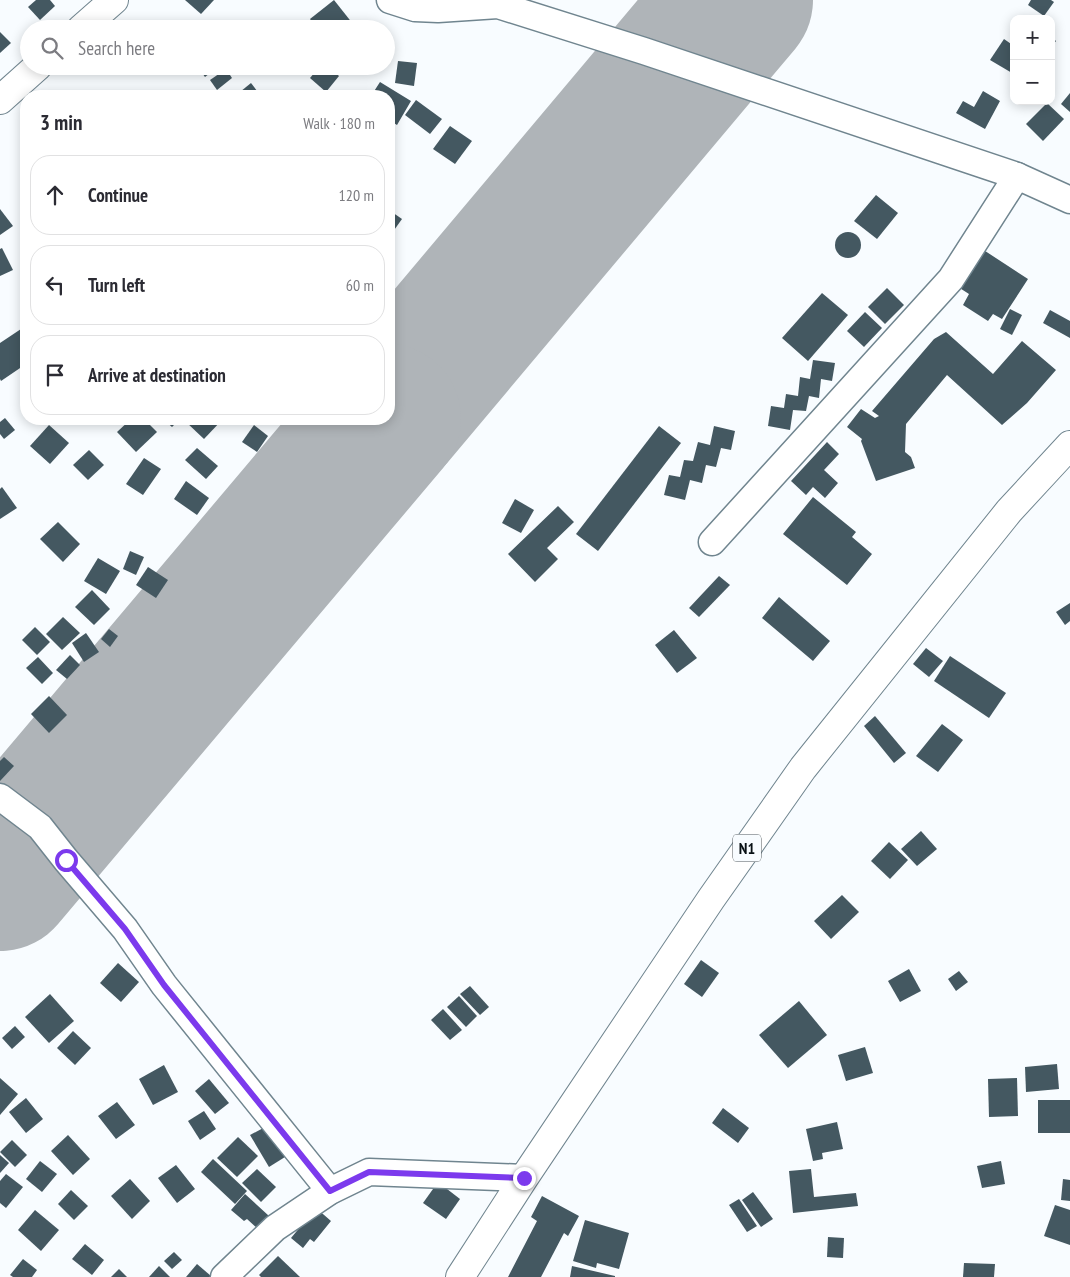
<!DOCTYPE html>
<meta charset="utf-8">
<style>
body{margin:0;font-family:"PT Sans Narrow",sans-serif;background:#f7f7f7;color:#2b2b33}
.controls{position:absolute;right:15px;top:15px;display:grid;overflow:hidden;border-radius:10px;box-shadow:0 2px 12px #0003}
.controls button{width:45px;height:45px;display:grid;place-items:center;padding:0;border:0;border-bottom:1px solid #e1e1e2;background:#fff;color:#2b2b33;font:25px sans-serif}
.stop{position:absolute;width:15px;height:15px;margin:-11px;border:4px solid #7c3aed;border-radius:50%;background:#fff}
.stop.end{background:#7c3aed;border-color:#fff;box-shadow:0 1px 5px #0008}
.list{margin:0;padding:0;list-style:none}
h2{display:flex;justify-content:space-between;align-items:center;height:65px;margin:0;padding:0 20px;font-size:21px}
h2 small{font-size:16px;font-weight:400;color:#7c7c81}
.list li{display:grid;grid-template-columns:32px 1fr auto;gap:15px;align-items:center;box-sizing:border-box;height:80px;margin:0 10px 10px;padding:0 10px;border:1px solid #e1e1e2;border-radius:20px}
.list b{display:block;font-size:19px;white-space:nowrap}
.list em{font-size:16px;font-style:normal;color:#7c7c81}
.icon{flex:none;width:28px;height:28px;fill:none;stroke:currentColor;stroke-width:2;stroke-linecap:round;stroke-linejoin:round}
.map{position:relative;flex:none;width:1070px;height:1277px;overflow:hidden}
.search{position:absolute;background:#fff;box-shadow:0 2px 12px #0003;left:20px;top:20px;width:375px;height:55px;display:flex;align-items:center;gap:12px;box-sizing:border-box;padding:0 18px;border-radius:28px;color:#7c7c81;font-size:19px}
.panel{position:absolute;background:#fff;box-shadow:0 2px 12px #0003;left:20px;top:90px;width:375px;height:335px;border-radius:20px}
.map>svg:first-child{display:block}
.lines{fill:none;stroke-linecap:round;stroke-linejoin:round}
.runway{stroke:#afb4b8;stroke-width:152}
.building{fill:#445861}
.street-casing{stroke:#70858f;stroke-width:29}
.secondary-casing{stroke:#70858f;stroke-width:30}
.highway-casing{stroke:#70858f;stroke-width:30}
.street{stroke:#fff;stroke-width:26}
.secondary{stroke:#fff;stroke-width:28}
.highway{stroke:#fff;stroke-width:28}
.route{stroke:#7c3aed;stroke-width:6}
.labels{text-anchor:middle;stroke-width:5;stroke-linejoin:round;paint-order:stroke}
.shield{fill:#f8fcff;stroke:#50575a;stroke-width:1}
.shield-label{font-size:16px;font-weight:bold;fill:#081014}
</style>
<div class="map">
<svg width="1070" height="1277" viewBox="0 0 1070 1277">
<rect width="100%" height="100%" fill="#f8fcff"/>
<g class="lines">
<!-- runway -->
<g class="runway">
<path d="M389 414 737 0"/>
<path d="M0 875 385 419"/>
</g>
</g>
<!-- building -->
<g class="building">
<path d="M36 0H50L55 6 40 20 28 7Z"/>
<path d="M185 0H214L201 14Z"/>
<path d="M334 0 353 24 347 29H317L310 19Z"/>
<path d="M1031 0H1051L1054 2 1044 16 1028 5Z"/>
<path d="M0 32 11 43 0 53Z"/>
<path d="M1051 37 1056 41 1051 47Z"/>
<path d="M1004 39 1014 46V70L1012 73 990 60Z"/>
<path d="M398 61 417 63 414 86 395 83Z"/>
<path d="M135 66H149L139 73Z"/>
<path d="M197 66H219L205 77Z"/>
<path d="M320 66H328L339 76 326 92 310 78Z"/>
<path d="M226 69 232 78 217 90 210 80Z"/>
<path d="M380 82 411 101 397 125 389 120V96H371Z"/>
<path d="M251 83 261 96H235Z"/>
<path d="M983 91 1000 101 985 129 956 113 963 101 974 107Z"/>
<path d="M1070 93V112L1061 104Z"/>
<path d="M416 100 442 119 430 134 405 115Z"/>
<path d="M1047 103 1064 119 1043 141 1026 124Z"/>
<path d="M450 126 472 141 455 164 433 149Z"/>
<path d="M876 195 898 213 877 239 854 221Z"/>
<path d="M0 209 13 226 0 235Z"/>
<path d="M389 210 402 219 392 233 389 231Z"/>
<circle cx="848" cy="245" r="13"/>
<path d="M979 247 1028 279 1002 319 993 314 988 321 963 305 969 294 955 285Z"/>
<path d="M2 248 13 270 0 276V249Z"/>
<path d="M887 288 904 305 885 324 868 307Z"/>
<path d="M822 293 848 315 808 361 782 338Z"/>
<path d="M1010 309 1022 315 1012 335 1000 329Z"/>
<path d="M1050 310 1070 321V338L1043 323Z"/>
<path d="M865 312 882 328 864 347 847 331Z"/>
<path d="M21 329 26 337V364L1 381 0 379V343Z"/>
<path d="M946 332 993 374 1022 341 1056 370 1027 403 1002 425 947 375 906 424 905 452 911 457 915 468 876 481 861 441 862 439 847 427 861 409 875 418 879 416 872 411 934 339Z"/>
<path d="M813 360 835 363 832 381 821 379 819 398 809 396 806 411 793 410 790 430 768 426 771 406 784 408 786 394 798 396 800 377 810 379Z"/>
<path d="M5 418 15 430 4 439 0 434V422Z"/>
<path d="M131 419H144L157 432 136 452 117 432Z"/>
<path d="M163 419H180L172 427Z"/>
<path d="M189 419H221L222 420 204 439 186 422Z"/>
<path d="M49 425 69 443 50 464 30 446Z"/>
<path d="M254 425 268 436 257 452 242 442Z"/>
<path d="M659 426 681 443 598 551 576 534Z"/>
<path d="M714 426 735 431 731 450 721 448 716 467 706 465 702 483 690 480 685 500 664 495 669 475 680 477 684 460 693 461 698 442 710 445Z"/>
<path d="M827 442 839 454 824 470 838 483 825 498 813 487 806 495 791 481Z"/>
<path d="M197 448 218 466 206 479 185 460Z"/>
<path d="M89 450 104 465 88 480 73 465Z"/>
<path d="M144 458 161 469 143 495 126 484Z"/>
<path d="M186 481 209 498 197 515 174 499Z"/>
<path d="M2 487 17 508 0 519V489Z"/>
<path d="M813 497 856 532 852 537 872 554 847 585 783 534Z"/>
<path d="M515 499 534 510 521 533 502 523Z"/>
<path d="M558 506 574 522 547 548 558 559 535 582 508 554Z"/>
<path d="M58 522 80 544 63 562 40 539Z"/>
<path d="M130 551 144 557 136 575 123 569Z"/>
<path d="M98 558 120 571 106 594 84 581Z"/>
<path d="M148 567 168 580 156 598 136 585Z"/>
<path d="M719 576 730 585 699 617 689 608Z"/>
<path d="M92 590 110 609 94 625 75 607Z"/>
<path d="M779 597 830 641 813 661 762 618Z"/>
<path d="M1070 603V621L1065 625 1056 612Z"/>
<path d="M63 617 80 633 62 650 46 634Z"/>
<path d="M35 627 50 642 37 655 22 640Z"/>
<path d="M109 629 118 636 110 647 101 639Z"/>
<path d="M674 630 697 658 677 673 655 645Z"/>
<path d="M86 633 99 652 84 662 72 643Z"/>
<path d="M926 648 943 661 929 677 913 664Z"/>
<path d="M70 655 80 665 67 679 56 670Z"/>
<path d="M950 656 1006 693 989 718 934 681Z"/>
<path d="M38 657 53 673 42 684 26 668Z"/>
<path d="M49 696 67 715 49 733 31 714Z"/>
<path d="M875 716 906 753 894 763 864 726Z"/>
<path d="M942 724 963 740 938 772 916 756Z"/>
<path d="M4 757 14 766 0 781V761Z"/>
<path d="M921 831 937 849 917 866 901 849Z"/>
<path d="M889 842 908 860 890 879 871 861Z"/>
<path d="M842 895 859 912 831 939 814 921Z"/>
<path d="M701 960 719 973 702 997 684 984Z"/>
<path d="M118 963 139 982 121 1002 100 983Z"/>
<path d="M909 969 921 991 900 1002 888 981Z"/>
<path d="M959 971 968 982 956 991 948 979Z"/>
<path d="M470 986 489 1007 480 1015 460 994Z"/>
<path d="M50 994 74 1021 49 1043 25 1017Z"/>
<path d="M459 996 477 1016 466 1027 447 1007Z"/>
<path d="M799 1001 827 1035 788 1068 759 1035Z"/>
<path d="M443 1009 462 1030 450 1040 431 1020Z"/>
<path d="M15 1026 25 1037 12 1049 2 1038Z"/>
<path d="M73 1031 91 1048 75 1065 57 1048Z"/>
<path d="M865 1047 873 1073 846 1081 838 1055Z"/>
<path d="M1057 1064 1059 1089 1026 1092 1025 1067Z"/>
<path d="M164 1065 178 1092 153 1105 139 1079Z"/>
<path d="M0 1078 18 1094 0 1115Z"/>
<path d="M1017 1078 1018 1116 989 1117 988 1079Z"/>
<path d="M209 1079 229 1103 215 1114 195 1091Z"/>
<path d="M26 1098 43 1119 26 1133 9 1112Z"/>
<rect x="1038" y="1100" width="32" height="33"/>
<path d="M117 1102 135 1125 116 1139 98 1116Z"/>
<path d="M723 1108 749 1128 738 1143 712 1123Z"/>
<path d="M204 1111 216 1129 200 1140 188 1121Z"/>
<path d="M837 1122 843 1149 822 1153 823 1159 813 1161 806 1129Z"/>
<path d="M267 1126 285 1157 269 1167 250 1135Z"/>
<path d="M68 1135 90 1159 73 1175 51 1151Z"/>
<path d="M238 1137 258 1156 237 1177 217 1158Z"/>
<path d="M12 1140 27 1155 15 1167 0 1152Z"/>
<path d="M0 1155 9 1163 0 1173Z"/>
<path d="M213 1159 247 1191 235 1204 201 1172Z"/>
<path d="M40 1161 57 1174 42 1192 26 1179Z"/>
<path d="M1001 1161 1005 1184 982 1188 977 1166Z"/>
<path d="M176 1165 195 1189 177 1203 158 1178Z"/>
<path d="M257 1169 276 1187 261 1202 242 1183Z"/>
<path d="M811 1169 814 1197 856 1193 858 1206 793 1213 789 1171Z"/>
<path d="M6 1174 23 1187 6 1208 0 1203V1181Z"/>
<path d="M130 1179 150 1201 132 1219 111 1196Z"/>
<path d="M1063 1179 1070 1180V1201L1061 1200Z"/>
<path d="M438 1182 460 1199 446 1219 423 1203Z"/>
<path d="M71 1190 88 1206 74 1220 58 1204Z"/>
<path d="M753 1192 773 1219 761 1227 742 1200Z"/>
<path d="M245 1194 269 1216 258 1229 247 1219 244 1221 231 1210Z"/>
<path d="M542 1196 579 1216 568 1236 564 1233 541 1277H508L537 1221 531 1217Z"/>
<path d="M739 1199 757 1226 747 1232 729 1205Z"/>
<path d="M1055 1205 1070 1210V1245L1044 1236Z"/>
<path d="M316 1208 331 1221 314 1242 310 1239 303 1248 291 1238Z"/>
<path d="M35 1210 59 1230 41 1251 18 1230Z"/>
<path d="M585 1220 629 1233 619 1269 597 1263 596 1268 573 1261Z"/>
<path d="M828 1237 844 1238 843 1258 827 1257Z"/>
<path d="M85 1244 104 1260 92 1275 72 1259Z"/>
<path d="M174 1252 182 1260 172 1269 164 1261Z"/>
<path d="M278 1256 300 1277H261L259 1275Z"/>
<path d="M23 1259 37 1270 32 1277H13L10 1275Z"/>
<path d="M964 1263 995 1264 994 1277H963Z"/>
<path d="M197 1264 211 1276 210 1277H186Z"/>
<path d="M159 1266 170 1277H149Z"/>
<path d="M572 1266 615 1276V1277H570Z"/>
<path d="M119 1269 127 1277H111Z"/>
</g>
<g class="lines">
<!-- street casing -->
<g class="street-casing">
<g id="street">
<path d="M390 0 415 8 438 9 498 5 644 51 1017 176 1070 200"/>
<path d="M712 542 951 279 1017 176"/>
<path d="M0 797 40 827 66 860 125 929 164 985 330 1191"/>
<path d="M224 1277 275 1228 330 1191 369 1172 524 1178"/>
</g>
</g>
<!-- secondary casing -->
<g class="secondary-casing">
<g id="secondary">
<path d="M81 29 114 0"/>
<path d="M0 100 38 66"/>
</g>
</g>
<!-- highway casing -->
<g class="highway-casing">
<path id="highway" d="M460 1277 524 1178 711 899 803 768 1009 511 1070 445"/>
</g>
<!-- street -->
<use href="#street" class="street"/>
<!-- secondary -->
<use href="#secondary" class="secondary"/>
<!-- highway -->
<use href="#highway" class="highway"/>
</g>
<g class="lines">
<!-- route -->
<path class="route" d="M66 860 125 929 164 985 330 1191 369 1172 524 1178"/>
</g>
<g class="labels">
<!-- shield labels -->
<rect class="shield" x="733" y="834.5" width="28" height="27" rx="4"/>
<g class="shield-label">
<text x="747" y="854">N1</text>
</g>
</g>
</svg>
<div class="controls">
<button>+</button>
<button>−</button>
</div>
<div class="stop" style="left:66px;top:860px"></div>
<div class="stop end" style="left:524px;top:1178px"></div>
<div class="search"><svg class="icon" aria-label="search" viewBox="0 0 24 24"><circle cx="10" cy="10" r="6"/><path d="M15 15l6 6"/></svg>Search here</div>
<section class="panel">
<h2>3 min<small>Walk · 180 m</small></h2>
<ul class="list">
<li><svg class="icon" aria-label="ahead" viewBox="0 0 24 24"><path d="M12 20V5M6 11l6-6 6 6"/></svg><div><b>Continue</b></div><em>120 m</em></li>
<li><svg class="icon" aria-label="left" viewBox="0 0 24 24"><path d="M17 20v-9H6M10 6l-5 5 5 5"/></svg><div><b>Turn left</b></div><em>60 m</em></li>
<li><svg class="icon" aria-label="arrive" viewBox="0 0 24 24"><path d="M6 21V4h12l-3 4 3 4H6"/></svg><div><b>Arrive at destination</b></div></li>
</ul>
</section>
</div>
